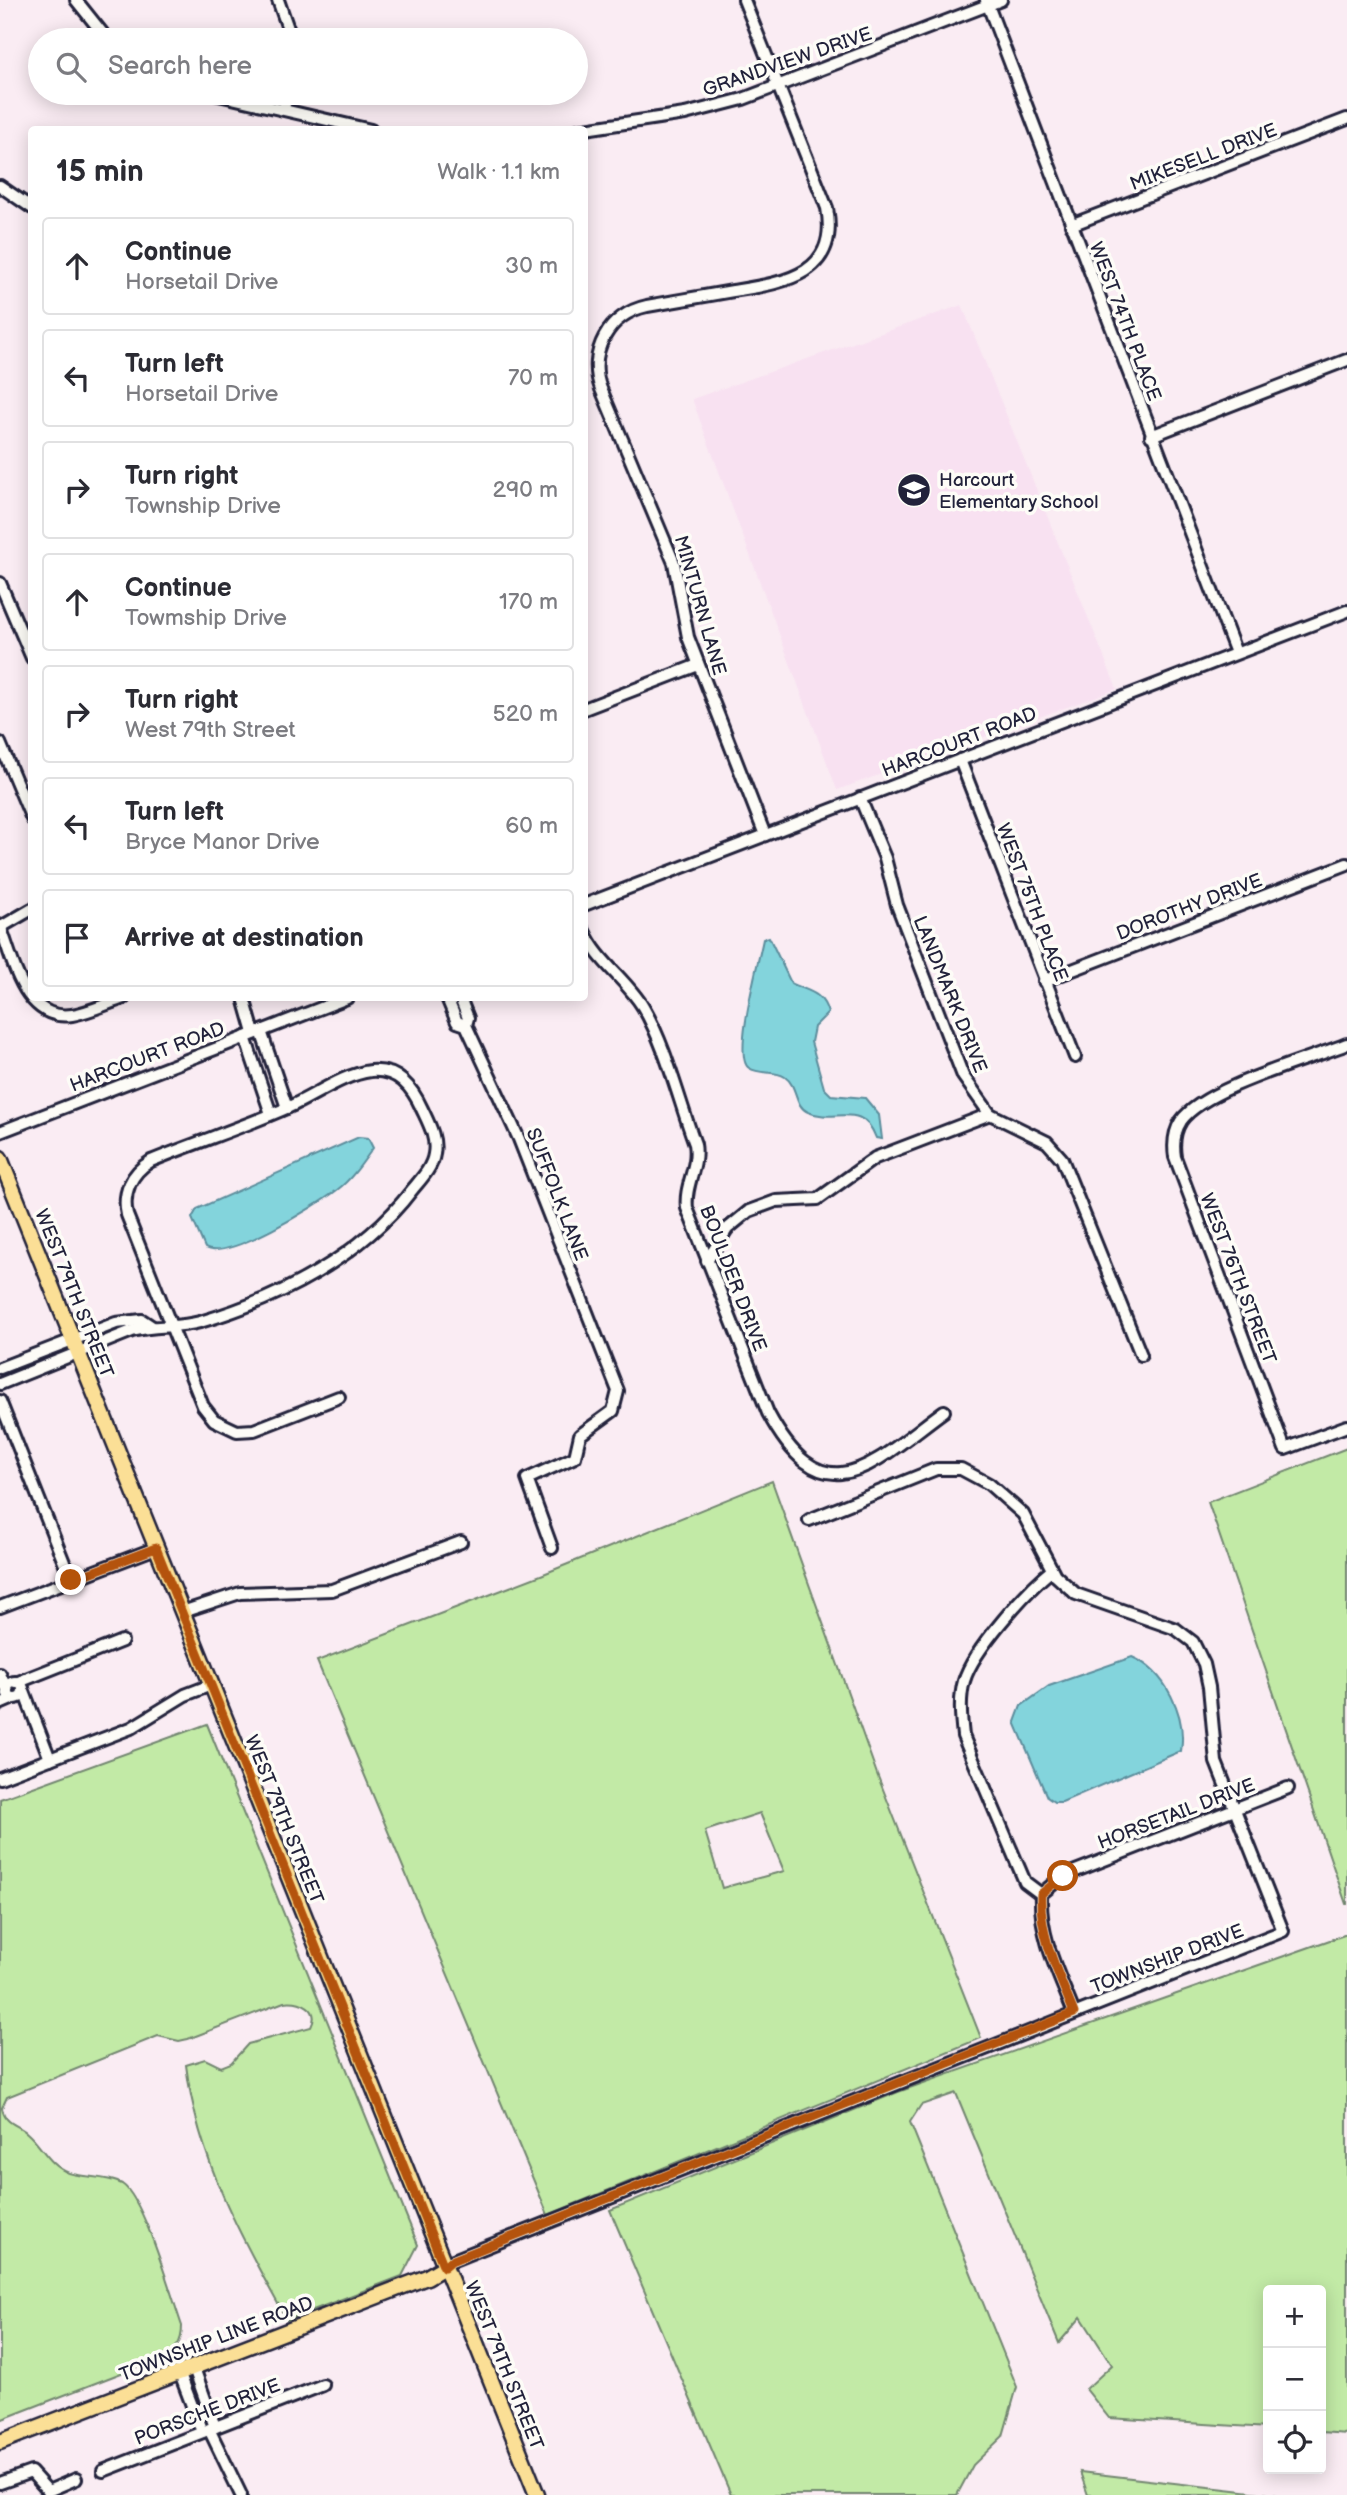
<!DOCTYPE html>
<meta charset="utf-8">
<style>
body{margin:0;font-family:"Balsamiq Sans",sans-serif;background:#f7f7f7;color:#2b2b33}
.controls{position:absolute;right:21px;bottom:21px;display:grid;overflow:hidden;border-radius:7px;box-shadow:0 4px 18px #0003}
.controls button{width:63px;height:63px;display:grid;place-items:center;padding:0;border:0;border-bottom:2px solid #e1e1e2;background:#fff;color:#2b2b33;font:35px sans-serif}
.stop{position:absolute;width:21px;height:21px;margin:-16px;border:5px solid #b45309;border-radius:50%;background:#fff}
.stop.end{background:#b45309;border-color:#fff;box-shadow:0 2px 7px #0008}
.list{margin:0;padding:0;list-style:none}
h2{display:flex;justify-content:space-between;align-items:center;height:91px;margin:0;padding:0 28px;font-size:30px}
h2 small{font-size:23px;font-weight:400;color:#7c7c81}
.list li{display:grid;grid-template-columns:46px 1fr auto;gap:21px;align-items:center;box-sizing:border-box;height:98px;margin:0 14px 14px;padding:0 14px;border:2px solid #e1e1e2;border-radius:7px}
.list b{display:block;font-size:26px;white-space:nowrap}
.list p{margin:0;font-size:23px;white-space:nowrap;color:#7c7c81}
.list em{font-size:23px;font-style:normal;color:#7c7c81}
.icon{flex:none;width:38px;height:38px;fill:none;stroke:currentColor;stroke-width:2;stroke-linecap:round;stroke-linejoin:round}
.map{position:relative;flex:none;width:1347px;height:2495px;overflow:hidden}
.search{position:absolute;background:#fff;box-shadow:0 4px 18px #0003;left:28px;top:28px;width:560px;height:77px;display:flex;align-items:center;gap:18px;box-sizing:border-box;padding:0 24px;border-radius:38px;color:#7c7c81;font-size:26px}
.panel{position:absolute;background:#fff;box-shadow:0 4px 18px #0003;left:28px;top:126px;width:560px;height:875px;border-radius:7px}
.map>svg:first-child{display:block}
.built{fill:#f8e1f1}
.green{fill:#c2eaa6;stroke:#728670;stroke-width:2;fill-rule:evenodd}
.water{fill:#83d4dc;stroke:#5c8d9c;stroke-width:2}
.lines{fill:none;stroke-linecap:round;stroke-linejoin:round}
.minor-casing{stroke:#22223b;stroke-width:16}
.major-casing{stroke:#22223b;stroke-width:19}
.minor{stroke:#fdfcf7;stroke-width:10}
.major{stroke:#fbdf96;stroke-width:14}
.route{stroke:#b45309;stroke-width:9}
.labels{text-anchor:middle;stroke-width:7;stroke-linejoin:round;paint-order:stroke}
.street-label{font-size:19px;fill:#22223b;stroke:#fdfcf7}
.poi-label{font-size:19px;fill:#22223b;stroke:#fdfcf7;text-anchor:start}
</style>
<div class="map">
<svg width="1347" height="2495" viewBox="0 0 1347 2495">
<rect width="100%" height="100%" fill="#faecf3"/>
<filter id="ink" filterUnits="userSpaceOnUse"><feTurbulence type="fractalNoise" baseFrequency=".0143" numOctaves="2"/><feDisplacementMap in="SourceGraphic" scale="14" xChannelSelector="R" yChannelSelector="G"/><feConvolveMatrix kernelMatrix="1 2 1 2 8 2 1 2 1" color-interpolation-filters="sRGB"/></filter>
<g filter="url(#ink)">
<!-- built -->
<path class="built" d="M962 305 1117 689 837 790 692 399Z"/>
<!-- green -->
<g class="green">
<path d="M1347 1448V1904H1346L1208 1502Z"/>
<path d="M772 1481 877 1774 981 2038 548 2215 317 1661 541 1575ZM760 1813 784 1871 722 1888 705 1831Z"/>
<path d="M207 1724 418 2245 402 2276 287 2320C241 2238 198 2160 186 2065L205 2059 221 2067 231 2063 248 2044 311 2027C321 2008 300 2000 284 2002L188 2039 179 2041 158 2036 7 2097 2 2108C5 2124 17 2124 27 2133 42 2146 49 2165 69 2173 85 2178 107 2176 122 2184 144 2198 172 2298 182 2326 182 2344 176 2350 160 2358L0 2420V1799Z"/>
<path d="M1347 1934V2434L1321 2432V2290H1268V2428L1109 2418 1086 2389 1112 2365 1081 2317 1059 2343 956 2093 921 2105 910 2122 1017 2387 1003 2436 973 2465 957 2495H731L610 2210 898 2092Z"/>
<path d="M1080 2472 1277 2495H1088Z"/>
</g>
<!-- water -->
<g class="water">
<path d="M769 937 791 983C808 992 822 991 828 1013L814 1027 811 1042 824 1088 831 1095 865 1098 879 1115 882 1139 876 1138C862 1100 835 1124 808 1112 794 1106 798 1086 785 1077 775 1070 760 1075 749 1068 732 1058 759 960 763 939Z"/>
<path d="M359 1137 368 1138 373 1148C363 1162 351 1180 337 1190 318 1205 226 1262 205 1248L192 1218 197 1209Z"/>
<path d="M1132 1657C1165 1671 1187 1715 1181 1751L1062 1802H1054L1047 1797 1015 1722 1021 1706 1049 1686Z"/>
</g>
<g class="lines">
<!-- minor casing -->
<g class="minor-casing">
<g id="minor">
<path d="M76 0 108 40"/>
<path d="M278 0 292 40"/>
<path d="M744 0 827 208C840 276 782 283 733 291 704 296 675 301 647 306 609 314 587 352 601 389L674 563 688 637 765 835"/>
<path d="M986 0 1236 653"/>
<path d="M210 93 371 130"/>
<path d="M284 109 287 93"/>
<path d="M578 130 685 114 743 99 1001 0"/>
<path d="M0 186 32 208"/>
<path d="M1071 225 1347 119"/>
<path d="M1151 436 1347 360"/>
<path d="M0 583 32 658"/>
<path d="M584 709 698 665"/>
<path d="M0 743 32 819"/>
<path d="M960 760 1075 1057"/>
<path d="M860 798 885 858 897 905 963 1076 990 1114 1047 1142 1062 1159 1141 1355"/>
<path d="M584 905 1347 611"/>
<path d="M0 926C13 959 24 1022 72 1015 90 1012 108 1003 124 998"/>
<path d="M1 927 32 909"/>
<path d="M584 931C598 962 626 979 643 1007 666 1046 679 1101 695 1144 699 1167 684 1185 687 1208L768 1413C825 1520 874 1462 944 1411"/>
<path d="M1044 981 1347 864"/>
<path d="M244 998 254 1033"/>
<path d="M447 998 457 1022 466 1025 519 1139 618 1391 613 1411 580 1435 575 1457 527 1479 552 1548"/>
<path d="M460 998 468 1018 466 1025"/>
<path d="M261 1031 287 1108"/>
<path d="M245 1037 271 1114"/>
<path d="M1347 1044C1307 1060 1204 1088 1181 1121 1174 1132 1173 1144 1175 1157L1285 1449 1347 1426"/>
<path d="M0 1132 347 998"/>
<path d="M707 1261 727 1229 749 1211 776 1201 818 1199 875 1158 990 1114"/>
<path d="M0 1368 116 1323 142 1320 151 1326"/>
<path d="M0 1384 132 1331C155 1325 178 1328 200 1322 279 1299 362 1256 412 1190 421 1179 432 1168 434 1154 437 1138 429 1124 422 1109 412 1087 398 1069 371 1071 344 1074 314 1096 289 1107 244 1127 197 1142 151 1161 131 1173 122 1193 127 1215L203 1406 214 1420 237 1431 254 1430 339 1397"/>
<path d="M0 1401 71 1580"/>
<path d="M0 1607 156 1548"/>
<path d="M182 1612 240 1593 332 1590 461 1542"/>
<path d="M0 1674 8 1692"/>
<circle cx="15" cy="1690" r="8"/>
<path d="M16 1683 122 1641"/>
<path d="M23 1689 50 1759"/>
<path d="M0 1704 14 1698"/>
<path d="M0 1778 131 1728 185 1695 211 1685"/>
<path d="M1041 1894 1025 1882 963 1736C961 1718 959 1699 964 1681 973 1650 1027 1590 1052 1570"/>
<path d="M1074 2013C1059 1974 1039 1937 1041 1894L1063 1876 1288 1788"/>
<path d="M444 2267 451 2261 1283 1931 1216 1762 1209 1687 1204 1664 1193 1642 1176 1629 1076 1594 1055 1575 1023 1514 989 1484 961 1469H936L809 1520"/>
<path d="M194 2368 215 2427"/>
<path d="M180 2374 202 2432"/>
<path d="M209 2429 241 2495"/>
<path d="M103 2471 323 2385"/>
<path d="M0 2483 31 2472 48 2491 76 2479"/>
</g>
</g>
<!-- major casing -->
<g class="major-casing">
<g id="major">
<path d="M0 1158 537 2495"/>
<path d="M0 2442 427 2277 444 2267"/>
</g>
</g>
<!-- minor -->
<use href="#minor" class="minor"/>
<!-- major -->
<use href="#major" class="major"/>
</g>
</g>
<g class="lines" filter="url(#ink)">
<!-- route -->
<path class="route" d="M71 1580 156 1548 444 2267 451 2261 1074 2013C1059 1974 1039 1937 1041 1894L1063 1876"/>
</g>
<!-- icons -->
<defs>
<g id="school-disc" transform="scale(1.75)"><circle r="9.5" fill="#22223b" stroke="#fdfcf7"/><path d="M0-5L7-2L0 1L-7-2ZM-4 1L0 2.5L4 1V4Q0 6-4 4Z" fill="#fff"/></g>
</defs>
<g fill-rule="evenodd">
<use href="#school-disc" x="914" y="490"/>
</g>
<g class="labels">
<!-- street labels -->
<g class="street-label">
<text transform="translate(787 61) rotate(-19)" y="7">GRANDVIEW DRIVE</text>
<text transform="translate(1203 156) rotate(-21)" y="7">MIKESELL DRIVE</text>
<text transform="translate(1126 321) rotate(69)" y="7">WEST 74TH PLACE</text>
<text transform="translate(701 605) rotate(74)" y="7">MINTURN LANE</text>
<text transform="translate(959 741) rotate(-21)" y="7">HARCOURT ROAD</text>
<text transform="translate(1033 902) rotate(69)" y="7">WEST 75TH PLACE</text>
<text transform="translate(1189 906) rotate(-21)" y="7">DOROTHY DRIVE</text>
<text transform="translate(951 994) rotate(68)" y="7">LANDMARK DRIVE</text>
<text transform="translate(147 1056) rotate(-21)" y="7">HARCOURT ROAD</text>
<text transform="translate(558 1194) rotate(69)" y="7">SUFFOLK LANE</text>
<text transform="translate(734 1278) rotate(69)" y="7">BOULDER DRIVE</text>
<text transform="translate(1239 1278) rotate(69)" y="7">WEST 76TH STREET</text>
<text transform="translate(75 1293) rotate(68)" y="7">WEST 79TH STREET</text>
<text transform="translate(1176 1813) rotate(-21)" y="7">HORSETAIL DRIVE</text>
<text transform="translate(285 1819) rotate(68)" y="7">WEST 79TH STREET</text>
<text transform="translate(1167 1958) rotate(-21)" y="7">TOWNSHIP DRIVE</text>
<text transform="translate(216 2338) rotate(-21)" y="7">TOWNSHIP LINE ROAD</text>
<text transform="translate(505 2365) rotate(68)" y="7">WEST 79TH STREET</text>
<text transform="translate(207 2411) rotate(-21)" y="7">PORSCHE DRIVE</text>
</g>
<!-- poi labels -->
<g class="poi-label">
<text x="939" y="486">Harcourt<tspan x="939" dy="22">Elementary School</tspan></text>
</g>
</g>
</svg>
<div class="controls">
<button>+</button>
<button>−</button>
<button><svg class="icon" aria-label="locate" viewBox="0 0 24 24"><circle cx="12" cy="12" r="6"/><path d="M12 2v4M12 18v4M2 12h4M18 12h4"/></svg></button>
</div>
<div class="stop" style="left:1063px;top:1876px"></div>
<div class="stop end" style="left:71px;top:1580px"></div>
<div class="search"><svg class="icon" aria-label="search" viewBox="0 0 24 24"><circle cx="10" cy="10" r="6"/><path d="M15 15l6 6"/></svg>Search here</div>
<section class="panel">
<h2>15 min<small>Walk · 1.1 km</small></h2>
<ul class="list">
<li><svg class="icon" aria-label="ahead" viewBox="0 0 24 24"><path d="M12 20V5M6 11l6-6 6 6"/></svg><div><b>Continue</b><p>Horsetail Drive</p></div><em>30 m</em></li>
<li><svg class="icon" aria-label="left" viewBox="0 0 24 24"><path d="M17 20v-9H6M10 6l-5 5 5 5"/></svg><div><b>Turn left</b><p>Horsetail Drive</p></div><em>70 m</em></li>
<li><svg class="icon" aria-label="right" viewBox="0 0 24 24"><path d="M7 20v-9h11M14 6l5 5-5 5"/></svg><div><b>Turn right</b><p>Township Drive</p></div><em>290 m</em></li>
<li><svg class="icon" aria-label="ahead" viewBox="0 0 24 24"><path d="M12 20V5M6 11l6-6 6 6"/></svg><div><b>Continue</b><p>Towmship Drive</p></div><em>170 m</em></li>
<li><svg class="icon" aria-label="right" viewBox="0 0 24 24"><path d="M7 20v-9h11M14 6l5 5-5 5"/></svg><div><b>Turn right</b><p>West 79th Street</p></div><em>520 m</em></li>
<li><svg class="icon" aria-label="left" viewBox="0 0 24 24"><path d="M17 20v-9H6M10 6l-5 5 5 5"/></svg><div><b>Turn left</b><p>Bryce Manor Drive</p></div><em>60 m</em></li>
<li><svg class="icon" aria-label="arrive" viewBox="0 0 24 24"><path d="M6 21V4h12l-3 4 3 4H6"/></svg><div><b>Arrive at destination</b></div></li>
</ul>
</section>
</div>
